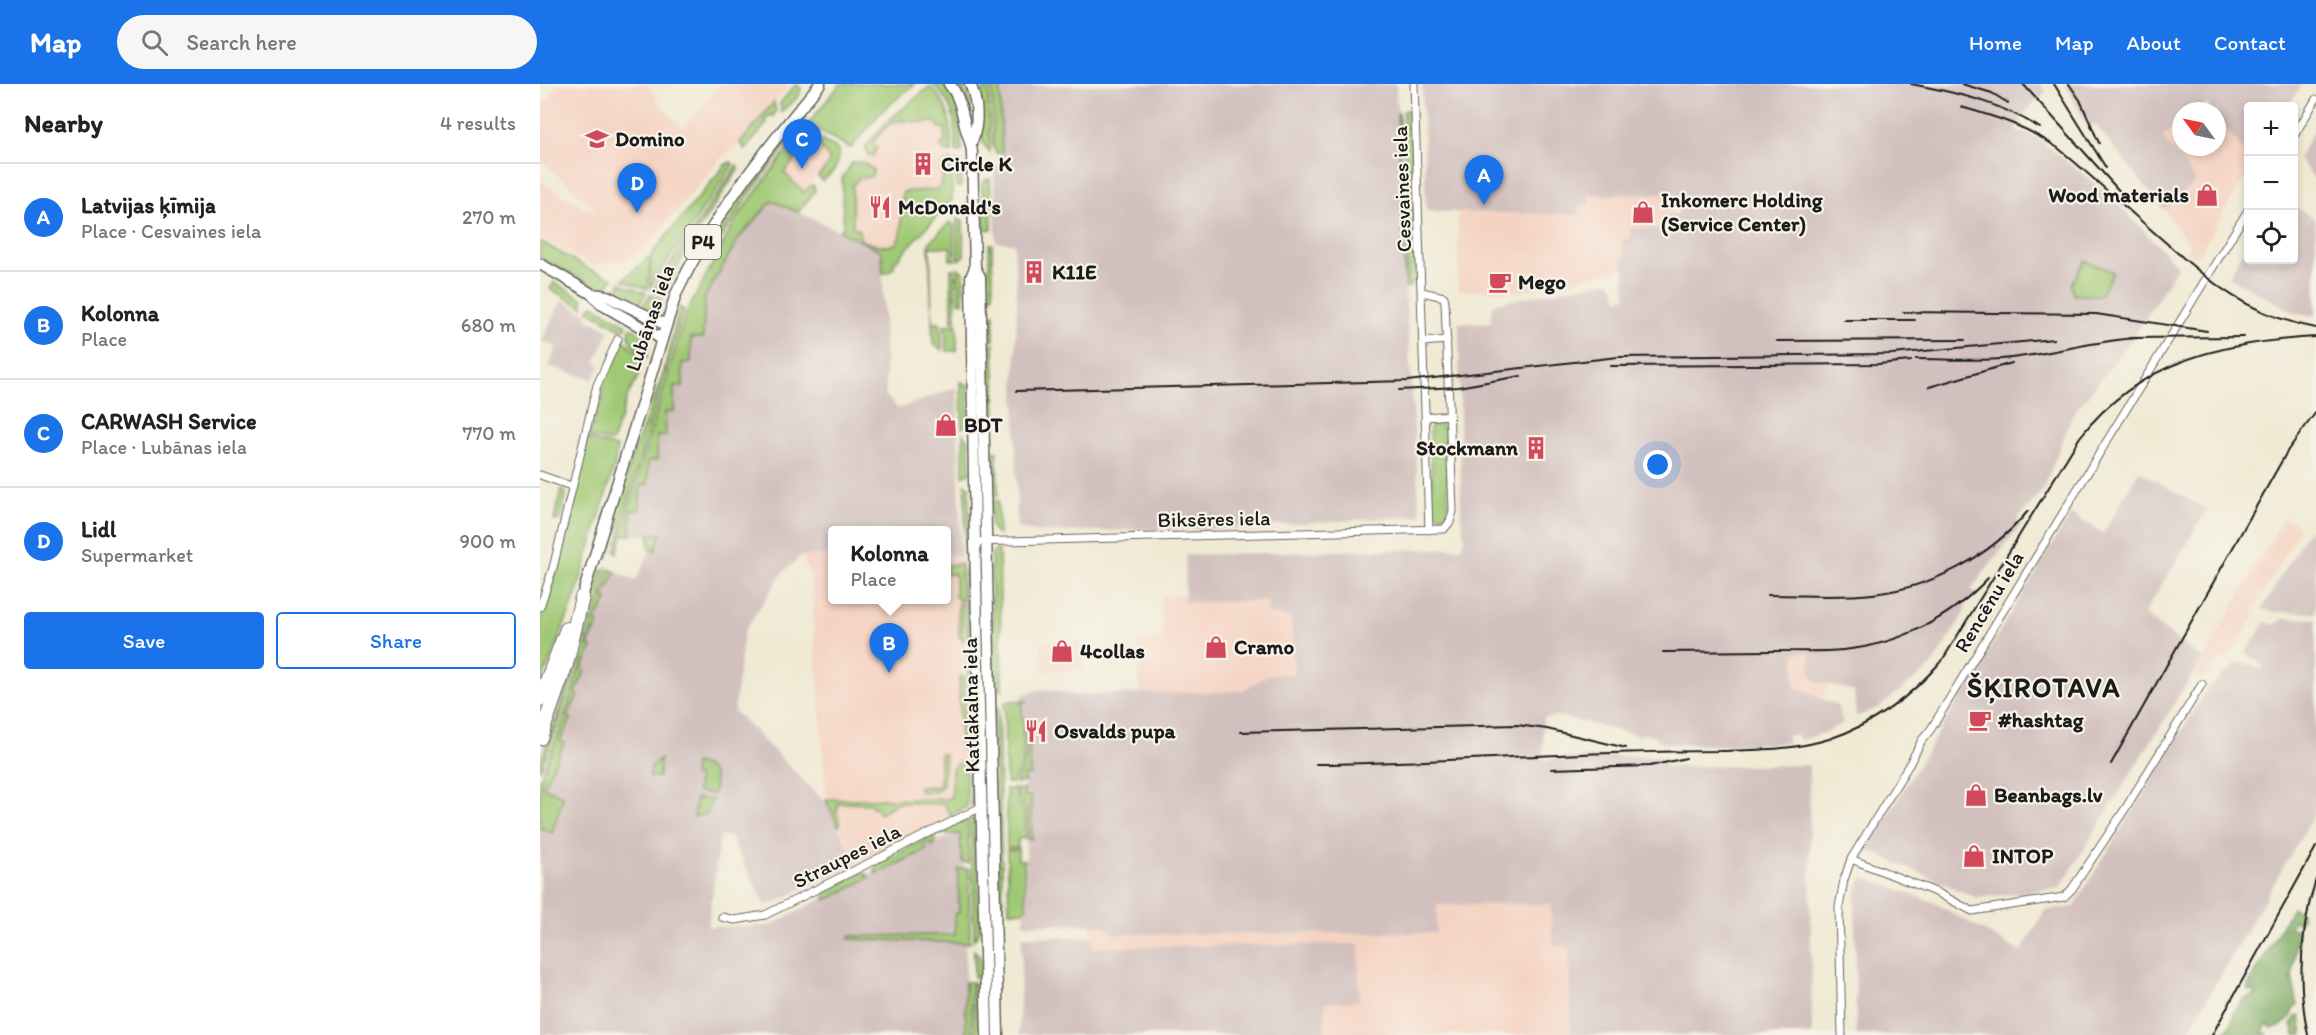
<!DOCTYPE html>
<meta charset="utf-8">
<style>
body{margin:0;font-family:Itim,sans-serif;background:#f6f6f6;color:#222}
.controls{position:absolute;right:18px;top:18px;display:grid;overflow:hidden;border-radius:6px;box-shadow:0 3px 9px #0003}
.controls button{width:54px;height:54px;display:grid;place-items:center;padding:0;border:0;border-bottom:2px solid #e0e0e0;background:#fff;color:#222;font:30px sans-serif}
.compass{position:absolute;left:1632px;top:18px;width:54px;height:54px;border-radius:50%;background:#fff;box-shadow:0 3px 9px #0003;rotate:303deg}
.you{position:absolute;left:1118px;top:381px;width:21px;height:21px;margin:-15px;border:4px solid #fff;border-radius:50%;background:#1a73e8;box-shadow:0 0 0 9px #1a73e833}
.badge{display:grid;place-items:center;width:39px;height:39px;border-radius:50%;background:#1a73e8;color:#fff;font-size:20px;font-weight:700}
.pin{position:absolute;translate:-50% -50px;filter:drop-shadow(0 2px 3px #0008)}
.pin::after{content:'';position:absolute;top:32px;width:21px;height:18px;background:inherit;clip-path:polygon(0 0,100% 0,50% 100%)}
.popup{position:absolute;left:288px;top:442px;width:123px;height:78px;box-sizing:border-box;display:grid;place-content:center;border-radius:6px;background:#fff;filter:drop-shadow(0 2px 4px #0005);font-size:20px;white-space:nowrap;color:#767676}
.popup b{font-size:22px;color:#222}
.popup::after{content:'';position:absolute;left:50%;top:100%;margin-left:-12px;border:12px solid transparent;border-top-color:#fff}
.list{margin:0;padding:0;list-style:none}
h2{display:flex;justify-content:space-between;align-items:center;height:78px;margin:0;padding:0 24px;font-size:26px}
h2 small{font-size:20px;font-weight:400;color:#767676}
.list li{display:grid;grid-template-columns:39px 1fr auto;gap:18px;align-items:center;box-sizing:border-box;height:108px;padding:0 24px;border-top:2px solid #e0e0e0}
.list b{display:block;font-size:22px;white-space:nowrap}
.list p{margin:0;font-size:20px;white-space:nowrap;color:#767676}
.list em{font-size:20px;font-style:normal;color:#767676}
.actions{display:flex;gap:12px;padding:18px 24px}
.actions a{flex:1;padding:14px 0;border:2px solid #1a73e8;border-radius:6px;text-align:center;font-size:21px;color:#1a73e8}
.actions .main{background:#1a73e8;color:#fff}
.icon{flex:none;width:33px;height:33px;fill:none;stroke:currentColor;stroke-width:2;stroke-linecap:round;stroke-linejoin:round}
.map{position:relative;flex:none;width:1776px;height:951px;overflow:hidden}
header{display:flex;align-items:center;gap:36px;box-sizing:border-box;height:84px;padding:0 30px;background:#1a73e8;color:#fff}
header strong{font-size:28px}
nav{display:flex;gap:33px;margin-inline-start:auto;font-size:21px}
.search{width:420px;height:54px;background:#f6f6f6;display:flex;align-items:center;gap:15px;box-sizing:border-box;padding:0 21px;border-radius:33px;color:#767676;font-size:22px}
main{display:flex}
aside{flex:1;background:#fff}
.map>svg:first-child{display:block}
.built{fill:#f5d3c2}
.industrial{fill:#d1c0bd}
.green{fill:#a0c974;stroke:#5e7248;stroke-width:1.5}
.forest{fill:#80ad66;stroke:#4e6441;stroke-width:1.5}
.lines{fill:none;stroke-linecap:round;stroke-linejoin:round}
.street-casing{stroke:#66645c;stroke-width:9}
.secondary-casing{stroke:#66645c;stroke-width:13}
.primary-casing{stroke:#66645c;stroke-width:13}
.highway-casing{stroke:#66645c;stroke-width:16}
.street{stroke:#fff;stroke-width:7}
.secondary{stroke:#fff;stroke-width:10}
.primary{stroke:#fff;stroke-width:10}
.highway{stroke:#fff;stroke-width:14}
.rail{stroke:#1c1c1c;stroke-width:2}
.labels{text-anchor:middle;stroke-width:4.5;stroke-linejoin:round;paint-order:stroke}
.shield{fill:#f7f3e8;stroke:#5e5c59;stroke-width:1.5}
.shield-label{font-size:20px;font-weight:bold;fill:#1c1c1c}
.poi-label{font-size:21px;font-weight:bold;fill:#1c1c1c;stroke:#f7f3e8;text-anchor:start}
.street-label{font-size:21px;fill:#1c1c1c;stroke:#f7f3e8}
.district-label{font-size:27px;font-weight:bold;letter-spacing:1.5px;fill:#1c1c1c;stroke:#f7f3e8}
</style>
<header>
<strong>Map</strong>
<div class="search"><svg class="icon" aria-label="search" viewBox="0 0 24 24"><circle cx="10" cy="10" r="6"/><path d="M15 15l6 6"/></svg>Search here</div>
<nav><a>Home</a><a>Map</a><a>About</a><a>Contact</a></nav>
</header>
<main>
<aside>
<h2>Nearby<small>4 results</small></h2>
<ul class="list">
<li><span class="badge">A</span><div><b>Latvijas ķīmija</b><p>Place · Cesvaines iela</p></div><em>270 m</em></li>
<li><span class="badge">B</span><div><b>Kolonna</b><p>Place</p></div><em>680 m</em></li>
<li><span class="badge">C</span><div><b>CARWASH Service</b><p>Place · Lubānas iela</p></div><em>770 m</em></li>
<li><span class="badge">D</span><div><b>Lidl</b><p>Supermarket</p></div><em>900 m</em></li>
</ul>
<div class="actions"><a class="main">Save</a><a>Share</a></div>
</aside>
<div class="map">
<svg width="1776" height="951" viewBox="0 0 1776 951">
<rect width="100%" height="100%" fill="#f7f3e8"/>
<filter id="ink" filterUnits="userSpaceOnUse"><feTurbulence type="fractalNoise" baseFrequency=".0167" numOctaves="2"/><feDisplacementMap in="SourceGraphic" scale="12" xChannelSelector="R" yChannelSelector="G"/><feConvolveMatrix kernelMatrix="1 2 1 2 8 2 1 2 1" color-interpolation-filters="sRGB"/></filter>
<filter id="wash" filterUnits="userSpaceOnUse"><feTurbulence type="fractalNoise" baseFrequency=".008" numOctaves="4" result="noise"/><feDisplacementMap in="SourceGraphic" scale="24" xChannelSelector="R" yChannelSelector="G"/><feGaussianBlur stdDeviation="1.35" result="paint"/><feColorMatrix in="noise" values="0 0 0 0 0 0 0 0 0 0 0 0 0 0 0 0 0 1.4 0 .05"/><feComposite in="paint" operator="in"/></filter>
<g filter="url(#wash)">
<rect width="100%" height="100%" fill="#f0ead4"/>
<!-- built -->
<g class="built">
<path d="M20 0H108L122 23 143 44 178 2 176 0H250L200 59 182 74 101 169 81 177 53 182 0 153V97L45 125H56L0 76V25Z"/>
<path d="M1677 33 1704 68 1708 62V88L1656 175 1645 168 1649 160 1624 126 1656 97 1623 53 1641 39V63H1677Z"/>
<path d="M363 34 377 38H396L406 44 405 59 400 62 403 66 412 68V77H408L402 99 398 105 363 108 362 147 358 156 351 161H333L321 156 318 145 313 144 312 102 319 94 331 93 333 90 329 83 321 78 326 69 328 71 332 59 351 38Z"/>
<path d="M271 53 279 57 278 60 286 69 289 77 265 108 244 90Z"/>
<path d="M1135 110V114H1131L1129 145 1082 156 1084 184 978 208 918 206V128L1038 131 1039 121 1049 111Z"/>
<path d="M1744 433 1756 440 1759 446 1713 527 1714 533 1695 565 1660 596 1653 592Z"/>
<path d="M406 470 421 472 427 723 315 780 286 715 270 489 261 472 292 471V516H406Z"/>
<path d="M645 511V518L728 517 751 533 754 589 728 591 702 607 600 610 598 556 622 555 621 513Z"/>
<path d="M542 557 544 586 503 587 501 558Z"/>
<path d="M1255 568H1271L1277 598 1288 601 1282 614 1255 605Z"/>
<path d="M1010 820 1013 861 1029 863 1031 951H785V918L818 861 553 863 552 854 550 853V840L564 841 573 850 895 849 896 821Z"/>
</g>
<!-- industrial -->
<g class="industrial">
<path d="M601 0H856L865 204 880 432 685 444 501 448 477 444 475 295 477 216 474 159 456 158 454 83 461 82 460 3Z"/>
<path d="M882 0H1500L1506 8 1491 22 1475 46 1495 52 1570 112 1638 182 1593 254 1533 330 1503 406 1477 436 1482 440 1431 505 1436 510 1427 519 1423 531 1390 584 1339 623 1316 633 1314 607 1277 598 1271 593 1270 568 1255 569V604L1297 621 1303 639 1284 649 1260 656 1256 651H1247V659L1175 661 1122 659 1114 651 1101 650 1100 652 1018 632 1003 634V676L1074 671 1123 673 1125 683 1269 681 1272 951H1031L1029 864 1013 861 1010 820 897 821 896 849 573 850 564 841 483 840 487 819 482 610 504 605 535 611 702 607 728 591 754 589 751 533 728 530 727 517 644 518 646 471 922 464 925 454 921 435 919 239 951 238 952 222 956 219 1070 197 1075 203 1077 215 1086 213 1082 156 1090 154V144L1129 145V130H1138V114H1135L1134 110 1050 111 1049 122 1039 121V131L886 127Z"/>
<path d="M1526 0H1762L1748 22H1708V62L1704 68 1677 33V27H1672L1667 19 1656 27H1641V39L1623 53 1656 97 1624 126 1555 40 1548 44Z"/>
<path d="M1776 44V97L1758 74Z"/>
<path d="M232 116 342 167 346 312 358 325 417 303 421 472 406 470V446H292V471L261 472 242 489 204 548 194 627 284 717 286 715 315 780 226 822 190 753 180 752 168 843 230 842 321 794 424 746 426 951H0V744L12 749 23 712 3 703 23 659 20 657 31 635 27 633 38 611 34 609 44 587 41 586 52 564 48 562 59 540 56 538 67 516 63 514 76 488 96 497 109 469V451H91V426L100 425V401H108V377L117 376V352H126L125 327 142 278H151V254H163L165 213 199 154Z"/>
<path d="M1754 121 1776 136V232L1755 229 1689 193 1708 158V176H1754Z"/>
<path d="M22 216 47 230 45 234 70 246 55 278 60 281 53 296 9 282 17 263 2 257Z"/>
<path d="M1599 387 1667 426 1604 530 1662 575 1520 804 1437 814 1327 766 1531 430 1563 449Z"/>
<path d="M1768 446 1776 451V529L1732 528 1722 525Z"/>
<path d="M1745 534 1776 535V727L1646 951H1316L1315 811 1322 793 1393 818 1481 868 1505 826 1533 823 1669 603 1698 579 1712 581 1721 586 1723 581 1705 569 1726 538 1734 541Z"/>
<path d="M482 853H552L553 863 819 860V917L785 918V951H479Z"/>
</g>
<!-- green -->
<g class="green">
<path d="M256 0 261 4 259 12 241 28 240 19Z"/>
<path d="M300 0H375L342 27 311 64 267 41Z"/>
<path d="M393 0H402C421 18 420 43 422 67L416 68C414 35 417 25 393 0Z"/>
<path d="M415 0H421L430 18 431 46 425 18Z"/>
<path d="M452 1H460V4L462 69H456L453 63Z"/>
<path d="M390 2C412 24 410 39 412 68L403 66 400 61 405 58V44H399L396 38C389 38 382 39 376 38 350 33 349 40 332 59L337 64 333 72 328 71 325 63 349 36Z"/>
<path d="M449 2 450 68 442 58 440 12 444 5Z"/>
<path d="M234 18 236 27 233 32 231 31 225 36 227 39 205 66 200 59Z"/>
<path d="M868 26 870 29 876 196 869 203 863 27Z"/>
<path d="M857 28H859L867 203 865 204Z"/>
<path d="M261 47 269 49 270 57 244 89 264 108 272 101 274 102 275 107 258 128 232 117 199 154 165 213 163 254H151V278L142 279 143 303H134V327L125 328 126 352H117V376L108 377V401H100V426H91V451H83L77 469 75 467 146 230 196 135Z"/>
<path d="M256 48 207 113 177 160 174 159C186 118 225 84 251 52Z"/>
<path d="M279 57H283L298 65C303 78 292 90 282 97L278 92 288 81 289 74 278 60Z"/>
<path d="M409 77H412V116L354 179V183L347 189H343L342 167 299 147 303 144 302 94 313 78H321L333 85V89L331 93 319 94 312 102 313 144 318 145 321 156C377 178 355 135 363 108L398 105 402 99 403 83Z"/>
<path d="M416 77 421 79 422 92 420 103 416 102Z"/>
<path d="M192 78 193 81 110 203 111 171 186 80Z"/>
<path d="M197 81 198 86 150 158 124 212 112 207Z"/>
<path d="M450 95 452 145 444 146 442 100 445 96Z"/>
<path d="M417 134 423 136 424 172 418 176Z"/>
<path d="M410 138 414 141 415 176H410V163H390L392 239H400L403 266 393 260 389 159Z"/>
<path d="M0 157 49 185 73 194 67 202 59 204 3 176 0 174Z"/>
<path d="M449 160H452L453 212 449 213 445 210 444 194 449 182Z"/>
<path d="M108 173 110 177 107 205 83 196Z"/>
<path d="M1545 177 1573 188 1560 211H1534L1531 200Z"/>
<path d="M418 184 424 189 423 219 419 218Z"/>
<path d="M411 185H415L416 238H412Z"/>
<path d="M14 198 43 215V223L10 205Z"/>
<path d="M80 199 106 209 98 222 78 212 77 207Z"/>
<path d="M110 211 122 216C117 224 111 227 101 224Z"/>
<path d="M53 221 87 241 85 245 82 246 48 226Z"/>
<path d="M139 223 144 226 84 428 68 474 63 470 94 367 124 288Z"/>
<path d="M454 230V256H445V234Z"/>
<path d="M404 241H417V267H407Z"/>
<path d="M91 243C103 251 111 259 107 274 97 265 83 257 91 243Z"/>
<path d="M84 256 102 274 99 291 87 313 79 339H77V344L72 358 48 353 63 313 61 311C66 295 69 267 84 256Z"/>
<path d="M447 260H454L456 339 452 340 447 336Z"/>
<path d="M421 298 428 301V340L422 344Z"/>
<path d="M900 339 906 346 907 357 908 425 907 429 902 432 896 430 893 427 890 343 893 340Z"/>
<path d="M423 350 429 357 430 388 423 392Z"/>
<path d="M47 355 77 363 75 380 35 514 0 602V536L16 485Z"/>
<path d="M450 368H457L458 412H452Z"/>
<path d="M425 400 429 403 430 463 425 469Z"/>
<path d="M21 405 26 409 21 435 14 437Z"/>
<path d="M452 416 458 417 459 451C446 446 452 428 452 416Z"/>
<path d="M109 450H121L115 467 109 465Z"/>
<path d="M459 466 462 608 454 600 451 472 454 467Z"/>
<path d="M421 480 423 517H418V514L415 513V490H406V481Z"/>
<path d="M425 483 428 485C428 507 433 528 433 550L427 556Z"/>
<path d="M66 484 19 638 0 687C0 667 11 654 16 635 28 586 43 537 58 489Z"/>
<path d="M69 485 76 488 63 513 67 515 56 537 59 539 48 561 52 563 42 585 45 587 35 609 38 611 27 633 31 635 20 657 24 659 3 703 23 713 12 749 0 744V695L21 643Z"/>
<path d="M418 520H423V557L419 553Z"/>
<path d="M427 566 434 572 436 667 430 668Z"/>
<path d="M419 593H424L426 665H421L420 659Z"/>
<path d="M469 617H488L482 618 483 676 473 699H466L464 623V619Z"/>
<path d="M458 623 463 826 459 822 453 629Z"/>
<path d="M485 642H489L490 691H484V698L476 699 486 675Z"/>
<path d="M400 670H405L403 702 395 708H380L378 703 400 702Z"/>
<path d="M120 675 119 693H110L111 682Z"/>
<path d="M420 678H426L427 723 410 731 404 720 357 719 339 730 336 723H332V720L298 719 297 729 300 741 298 742 286 715H408L412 709V685Z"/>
<path d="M154 679C172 682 178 692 173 710L157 708 158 693 153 692Z"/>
<path d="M430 679 435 685 437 714 431 722Z"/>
<path d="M466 705H474L478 718 484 726 485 754 478 755V764H467Z"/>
<path d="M476 705H484V712H491L492 755H488L487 725 479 714Z"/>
<path d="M156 714 172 716 168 729 154 733Z"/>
<path d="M428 734 429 779 422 778 420 750H406L408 743Z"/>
<path d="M431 734 437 738 440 846 434 856Z"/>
<path d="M392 752 396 755 393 762 391 759 385 762 386 766 337 790 335 787 337 780Z"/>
<path d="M467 766H478V776H484L486 824 483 827H469Z"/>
<path d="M418 785H429L430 859 309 855V852L415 851V830L419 829Z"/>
<path d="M320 789H326L329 794 286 816 285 808Z"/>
<path d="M434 866 441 875V890L438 893H434Z"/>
<path d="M425 898H431L432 951H426Z"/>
<path d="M433 898 441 902 442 951H435Z"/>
</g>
<!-- forest -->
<g class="forest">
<path d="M1752 824 1762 828V834L1758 838 1754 836 1749 844 1757 845 1758 851 1752 894 1758 921 1752 927V932L1740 942 1732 944 1727 940 1723 948 1728 951H1683L1692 939 1694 929 1703 916 1716 910 1713 907H1708V902Z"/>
<path d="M1760 932 1763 951H1755L1752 940 1756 933Z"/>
</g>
</g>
<g filter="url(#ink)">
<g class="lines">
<!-- street casing -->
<g class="street-casing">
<g id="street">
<path d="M874 0 889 446"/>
<path d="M1754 52 1776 15"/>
<path d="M883 258 907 256"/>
<path d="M886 333 910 331"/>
<path d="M0 391 31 402"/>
<path d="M435 458 904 445 910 438 913 427 905 218 904 213 882 208"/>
<path d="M0 523 13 484 57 301 78 255"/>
<path d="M1311 775 1398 809 1432 827 1524 813 1532 805 1585 725 1662 600"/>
<path d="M182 833 195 836 225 831 443 722"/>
<path d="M1302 951 1299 823 1304 796 1311 775 1370 679 1382 656 1391 645 1708 126"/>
</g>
</g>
<!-- secondary casing -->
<g class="secondary-casing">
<g id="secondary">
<path d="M409 0C420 12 421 26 425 41 427 52 432 59 432 70L435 184 431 193 435 458 447 951"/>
<path d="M430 0C438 18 439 39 432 57"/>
<path d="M0 180 52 210 61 220 122 255"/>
<path d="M435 184 440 193 458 951"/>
<path d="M52 210 67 212 126 241"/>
</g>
</g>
<!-- primary casing -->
<g class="primary-casing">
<path id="primary" d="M42 513 136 210C175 128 222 70 280 0"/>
</g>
<!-- highway casing -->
<g class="highway-casing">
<g id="highway">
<path d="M0 615 27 545"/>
<path d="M0 654 26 580 42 513"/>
</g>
</g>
<!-- street -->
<use href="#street" class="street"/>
<!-- secondary -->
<use href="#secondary" class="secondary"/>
<!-- primary -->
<use href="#primary" class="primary"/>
<!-- highway -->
<use href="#highway" class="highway"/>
<!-- rail -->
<g class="rail">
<path d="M1371 0C1418 9 1459 18 1500 44"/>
<path d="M1422 0 1452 9 1468 19"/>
<path d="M1483 0 1582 110"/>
<path d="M1514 0 1566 84"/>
<path d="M1529 0 1540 16 1559 59"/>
<path d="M1421 23C1457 33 1486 42 1518 64 1554 94 1588 126 1624 157 1673 201 1709 231 1776 244"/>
<path d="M1363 228 1556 230 1667 247"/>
<path d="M1304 236H1375"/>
<path d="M1590 254 1704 253"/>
<path d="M1237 257 1425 256"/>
<path d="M1376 275C1410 275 1445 278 1479 273 1519 268 1557 256 1598 254"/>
<path d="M1071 282 1338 280 1371 277"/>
<path d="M1389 303 1472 279"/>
<path d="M859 306 918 303 981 292"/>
<path d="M476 307 867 297 1078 273 1352 270 1514 255"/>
<path d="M1228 511C1263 511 1299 514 1333 510 1393 503 1450 473 1488 427"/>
<path d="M1123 568C1160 568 1197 567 1234 567 1257 567 1280 568 1303 566 1358 561 1411 534 1448 494"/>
<path d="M701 648 977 641 1007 645 1086 664"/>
<path d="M776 680C875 679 973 672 1072 669 1108 668 1144 667 1181 667 1217 666 1254 666 1289 655 1335 640 1372 612 1403 575L1540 353C1600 276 1683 258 1776 253"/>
<path d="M1571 680 1748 366 1776 328"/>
<path d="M1011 685 1110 682 1146 674"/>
<path d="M1672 951 1776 763"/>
<path d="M1768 951C1757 898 1760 846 1776 795"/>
</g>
</g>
</g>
<!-- icons -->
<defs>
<g id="school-bare" transform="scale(1.8)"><path d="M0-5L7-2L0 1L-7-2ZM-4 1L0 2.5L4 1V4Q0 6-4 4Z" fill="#d1495b" stroke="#f7f3e8" stroke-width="2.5" paint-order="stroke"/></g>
<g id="building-bare" transform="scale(1.8)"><path d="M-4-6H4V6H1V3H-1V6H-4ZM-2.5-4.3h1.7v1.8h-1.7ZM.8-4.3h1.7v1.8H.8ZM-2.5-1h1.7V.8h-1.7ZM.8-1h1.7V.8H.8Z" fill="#d1495b" stroke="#f7f3e8" stroke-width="2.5" paint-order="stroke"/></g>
<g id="shop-bare" transform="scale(1.8)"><path d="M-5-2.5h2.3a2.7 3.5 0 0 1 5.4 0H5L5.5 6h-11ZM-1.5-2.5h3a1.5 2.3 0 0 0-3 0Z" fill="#d1495b" stroke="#f7f3e8" stroke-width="2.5" paint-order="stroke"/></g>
<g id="restaurant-bare" transform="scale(1.8)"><path d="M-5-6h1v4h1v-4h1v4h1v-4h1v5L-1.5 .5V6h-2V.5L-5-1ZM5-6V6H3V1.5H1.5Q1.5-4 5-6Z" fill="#d1495b" stroke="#f7f3e8" stroke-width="2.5" paint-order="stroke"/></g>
<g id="cafe-bare" transform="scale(1.8)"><path d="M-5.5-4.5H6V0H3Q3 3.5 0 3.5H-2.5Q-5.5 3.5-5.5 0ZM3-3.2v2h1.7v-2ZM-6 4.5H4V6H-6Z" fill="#d1495b" stroke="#f7f3e8" stroke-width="2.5" paint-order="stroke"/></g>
</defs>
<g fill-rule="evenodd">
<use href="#school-bare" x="57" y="55"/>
<use href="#building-bare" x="383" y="80"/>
<use href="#shop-bare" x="1667" y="111"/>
<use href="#restaurant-bare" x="340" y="123"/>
<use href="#shop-bare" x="1103" y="128"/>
<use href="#building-bare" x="494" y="188"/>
<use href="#cafe-bare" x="960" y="198"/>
<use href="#shop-bare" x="406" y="341"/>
<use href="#building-bare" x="996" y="364"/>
<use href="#shop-bare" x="676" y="563"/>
<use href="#shop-bare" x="522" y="567"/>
<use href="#cafe-bare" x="1440" y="636"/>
<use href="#restaurant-bare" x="496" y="647"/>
<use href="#shop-bare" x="1436" y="711"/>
<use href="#shop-bare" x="1434" y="772"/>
</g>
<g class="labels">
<!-- shield labels -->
<rect class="shield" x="145" y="141" width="36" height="34" rx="4.5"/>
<g class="shield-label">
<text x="163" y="165">P4</text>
</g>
<!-- poi labels -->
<g class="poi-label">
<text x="75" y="62">Domino</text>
<text x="401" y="87">Circle K</text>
<text x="1649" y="118" text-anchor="end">Wood materials</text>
<text x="1121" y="123">Inkomerc Holding<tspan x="1121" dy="24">(Service Center)</tspan></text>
<text x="358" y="130">McDonald's</text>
<text x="512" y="195">K11E</text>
<text x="978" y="205">Mego</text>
<text x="424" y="348">BDT</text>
<text x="978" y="371" text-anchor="end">Stockmann</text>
<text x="694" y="570">Cramo</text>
<text x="540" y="574">4collas</text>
<text x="1458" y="643">#hashtag</text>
<text x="514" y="654">Osvalds pupa</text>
<text x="1454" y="718">Beanbags.lv</text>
<text x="1452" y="779">INTOP</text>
</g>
<!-- street labels -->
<g class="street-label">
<text transform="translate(862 105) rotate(-92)" y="7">Cesvaines iela</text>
<text transform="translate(110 234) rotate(-71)" y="7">Lubānas iela</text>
<text transform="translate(674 435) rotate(-1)" y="7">Biksēres iela</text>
<text transform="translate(1449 518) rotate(-59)" y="7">Rencēnu iela</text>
<text transform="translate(431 621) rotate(-91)" y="7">Katlakalna iela</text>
<text transform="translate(307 772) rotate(-27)" y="7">Straupes iela</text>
</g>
<!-- district labels -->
<g class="district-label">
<text x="1504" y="613">ŠĶIROTAVA</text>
</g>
</g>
</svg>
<div class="controls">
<button>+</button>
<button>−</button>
<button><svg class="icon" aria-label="locate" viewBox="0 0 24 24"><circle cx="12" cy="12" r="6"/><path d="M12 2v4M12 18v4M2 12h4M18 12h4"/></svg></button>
</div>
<svg class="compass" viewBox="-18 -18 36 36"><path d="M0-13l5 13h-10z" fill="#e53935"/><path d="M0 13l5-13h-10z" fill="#767676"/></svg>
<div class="you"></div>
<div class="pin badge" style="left:944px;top:121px">A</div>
<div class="pin badge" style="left:349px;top:589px">B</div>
<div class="popup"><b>Kolonna</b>Place</div>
<div class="pin badge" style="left:262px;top:85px">C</div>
<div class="pin badge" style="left:97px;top:129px">D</div>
</div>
</main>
